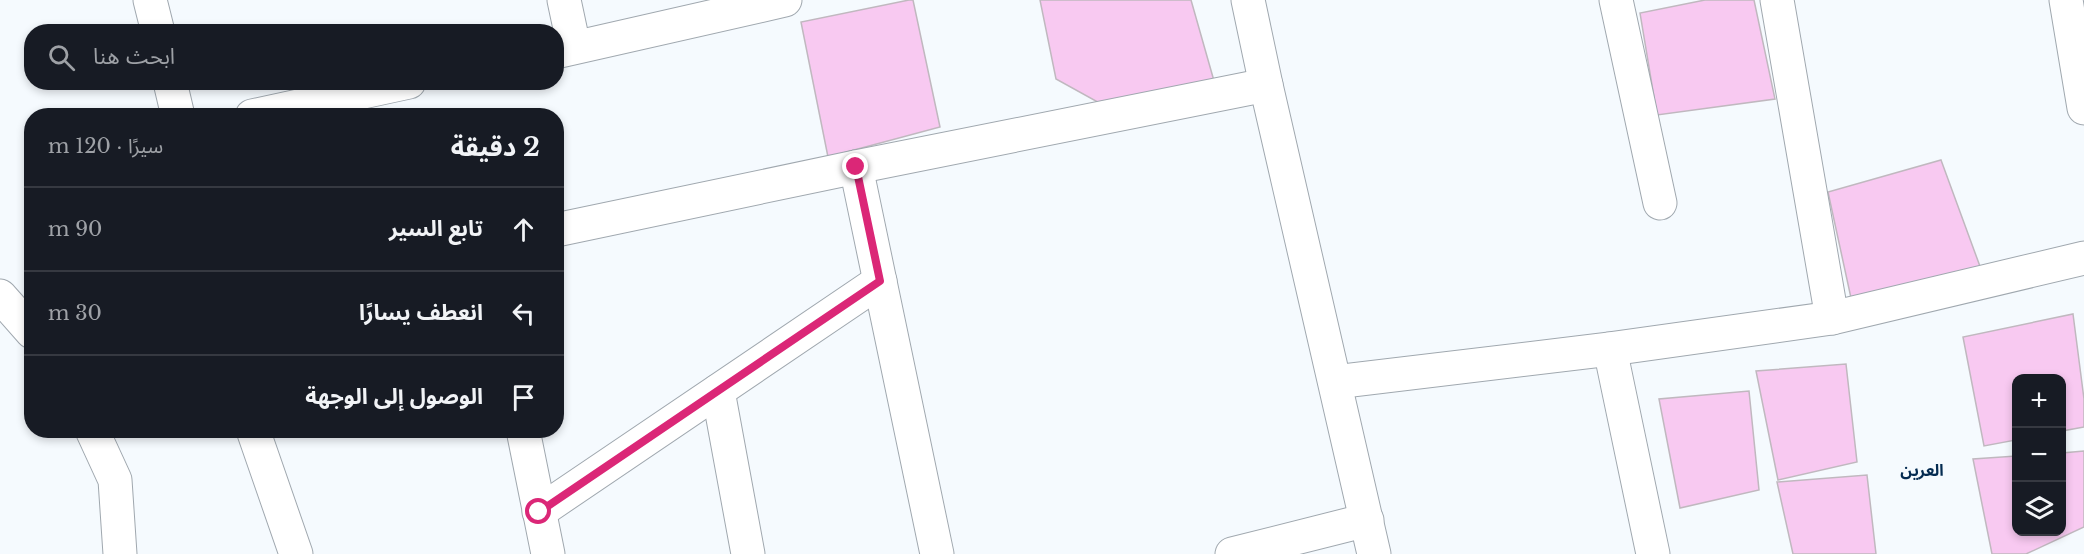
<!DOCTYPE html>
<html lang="ar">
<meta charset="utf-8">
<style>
body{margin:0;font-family:"Libre Baskerville","Noto Sans Arabic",serif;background:#242831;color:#f1f3f6;direction:rtl}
.controls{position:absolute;right:18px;bottom:18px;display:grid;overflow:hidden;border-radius:12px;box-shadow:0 3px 9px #0003}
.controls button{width:54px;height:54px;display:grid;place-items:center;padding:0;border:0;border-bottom:2px solid #363941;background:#171b24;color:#f1f3f6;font:30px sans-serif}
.stop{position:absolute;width:18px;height:18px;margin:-14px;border:4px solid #db2777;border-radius:50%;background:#fff}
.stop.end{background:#db2777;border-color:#fff;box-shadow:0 2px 6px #0008}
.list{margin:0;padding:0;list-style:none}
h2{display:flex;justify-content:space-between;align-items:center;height:78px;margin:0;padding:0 24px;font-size:26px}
h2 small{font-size:20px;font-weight:400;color:#9ea1a6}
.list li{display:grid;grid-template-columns:39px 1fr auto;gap:18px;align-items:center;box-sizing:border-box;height:84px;padding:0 24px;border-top:2px solid #363941}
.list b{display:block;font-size:22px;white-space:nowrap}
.list em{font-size:20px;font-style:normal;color:#9ea1a6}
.icon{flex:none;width:33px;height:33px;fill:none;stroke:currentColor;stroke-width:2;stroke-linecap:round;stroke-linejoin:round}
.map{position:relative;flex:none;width:2084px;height:554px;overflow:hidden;direction:ltr}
.search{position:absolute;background:#171b24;box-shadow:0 3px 9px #0003;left:24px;top:24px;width:540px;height:66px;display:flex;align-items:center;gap:15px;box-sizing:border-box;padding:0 21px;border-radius:24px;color:#9ea1a6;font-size:22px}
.panel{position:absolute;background:#171b24;box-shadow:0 3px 9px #0003;left:24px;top:108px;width:540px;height:330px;border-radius:24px;direction:rtl}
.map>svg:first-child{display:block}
.building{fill:#f8c9f1;stroke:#c0b8bf;stroke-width:1.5}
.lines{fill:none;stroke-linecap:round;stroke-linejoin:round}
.minor-casing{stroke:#a0a8af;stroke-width:35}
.minor{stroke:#fff;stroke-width:33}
.route{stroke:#db2777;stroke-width:8}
.labels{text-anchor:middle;stroke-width:4.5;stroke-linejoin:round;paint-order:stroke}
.neighbourhood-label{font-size:16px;font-weight:bold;fill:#042b51;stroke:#f5fafe}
</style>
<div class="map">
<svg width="2084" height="554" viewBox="0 0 2084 554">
<rect width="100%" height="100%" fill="#f5fafe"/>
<!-- building -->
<g class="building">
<path d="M909 0H913L940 127 828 157 801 22Z"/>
<path d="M1040 0H1191L1216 88 1103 105 1056 79Z"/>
<path d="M1705 0H1754L1775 99 1657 115 1640 13Z"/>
<path d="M1941 160 1985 280 1851 298 1828 192Z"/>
<path d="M2073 314 2084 399V427L2062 431V378H2016V440L1984 446 1963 337Z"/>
<path d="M1846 364 1857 462 1778 480 1756 371Z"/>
<path d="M1749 391 1759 490 1680 508 1659 399Z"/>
<path d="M2084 451V527L2026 554H1992L1973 459 2016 456V532H2062V453Z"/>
<path d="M1867 475 1876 554H1793L1777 482Z"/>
</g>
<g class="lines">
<!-- minor casing -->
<g class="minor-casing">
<g id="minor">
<path d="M150 0 158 32"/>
<path d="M564 0 574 47"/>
<path d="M1248 0 1266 85 1374 554"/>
<path d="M1616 0 1660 203"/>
<path d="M1777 0 1832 318"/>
<path d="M2066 0 2084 108"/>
<path d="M556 52 785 0"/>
<path d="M170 82 178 116"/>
<path d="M252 116 409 82"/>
<path d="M856 167 937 554"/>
<path d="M556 230 856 167 1266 85"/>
<path d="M0 296 32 332"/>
<path d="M1610 349 1653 554"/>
<path d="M1335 382 1610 349 1832 318 2084 258"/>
<path d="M718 391 748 554"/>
<path d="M92 430 115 480 120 554"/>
<path d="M253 430 296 554"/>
<path d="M523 430 548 554"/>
<path d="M539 512 880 281"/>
<path d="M1232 554 1367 520"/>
</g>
</g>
<!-- minor -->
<use href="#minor" class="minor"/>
</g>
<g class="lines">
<!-- route -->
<path class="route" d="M539 512 880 281 856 167"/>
</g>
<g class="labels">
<!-- neighbourhood labels -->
<g class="neighbourhood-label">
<text x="1922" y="476">العرين</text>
</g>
</g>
</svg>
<div class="controls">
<button>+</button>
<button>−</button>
<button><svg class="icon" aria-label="layers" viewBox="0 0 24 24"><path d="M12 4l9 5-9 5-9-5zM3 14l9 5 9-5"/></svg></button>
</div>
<div class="stop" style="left:539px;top:512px"></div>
<div class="stop end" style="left:856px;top:167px"></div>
<div class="search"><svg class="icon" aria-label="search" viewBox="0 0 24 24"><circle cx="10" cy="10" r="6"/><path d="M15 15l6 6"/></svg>ابحث هنا</div>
<section class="panel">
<h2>2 دقيقة<small>سيرًا · 120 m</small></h2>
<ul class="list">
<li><svg class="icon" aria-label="ahead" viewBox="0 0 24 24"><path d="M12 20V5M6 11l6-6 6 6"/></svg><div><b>تابع السير</b></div><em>90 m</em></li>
<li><svg class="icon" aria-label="left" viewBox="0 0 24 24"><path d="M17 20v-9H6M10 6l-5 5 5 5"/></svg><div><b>انعطف يسارًا</b></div><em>30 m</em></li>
<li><svg class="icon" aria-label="arrive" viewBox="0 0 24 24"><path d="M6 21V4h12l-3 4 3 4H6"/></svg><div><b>الوصول إلى الوجهة</b></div></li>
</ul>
</section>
</div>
